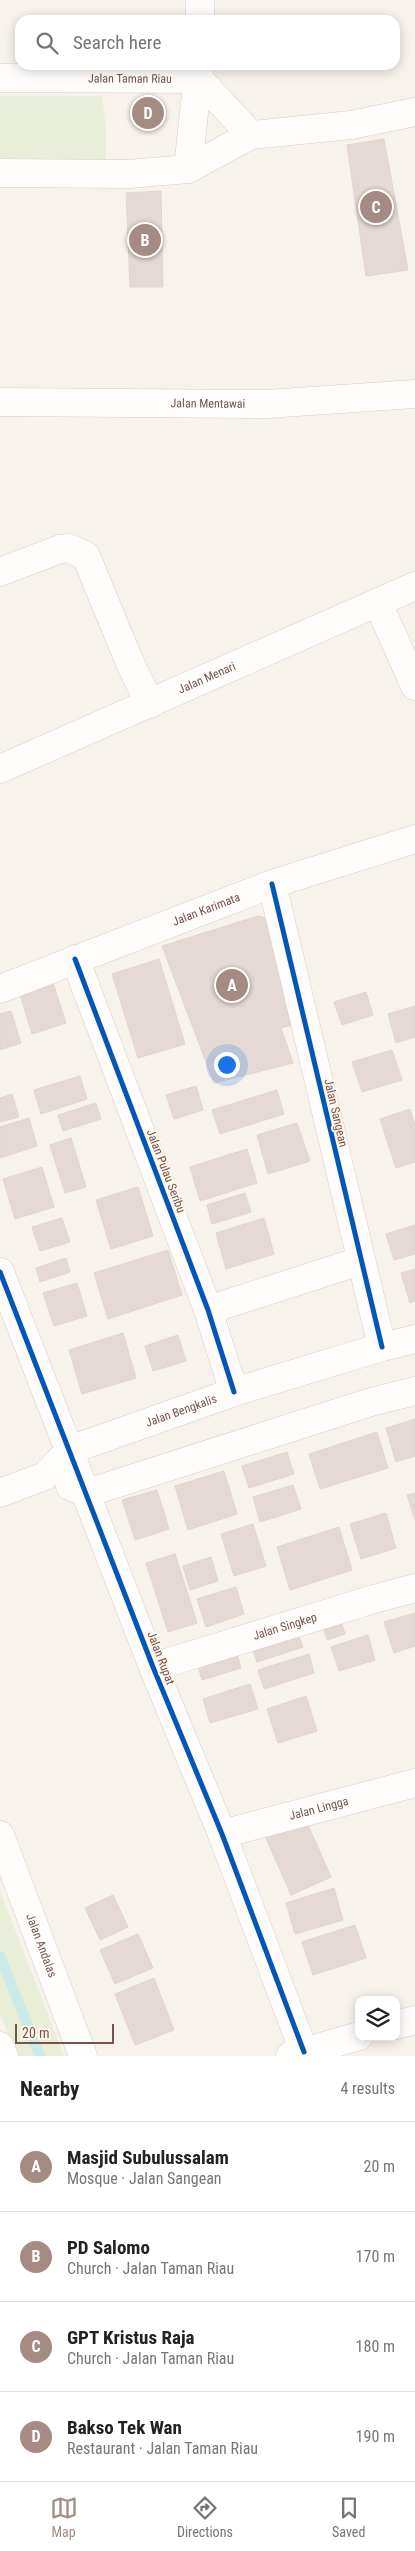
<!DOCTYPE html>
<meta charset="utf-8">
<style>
body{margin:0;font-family:"Roboto Condensed",sans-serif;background:#f2f2f2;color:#222}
.controls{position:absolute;right:15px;bottom:15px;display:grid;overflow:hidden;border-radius:10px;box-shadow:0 2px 12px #0003}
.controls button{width:45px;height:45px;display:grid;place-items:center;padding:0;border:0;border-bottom:1px solid #e0e0e0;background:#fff;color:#222;font:25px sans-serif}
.scale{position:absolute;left:15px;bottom:12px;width:99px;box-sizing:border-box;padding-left:5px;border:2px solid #77544b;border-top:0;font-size:14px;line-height:18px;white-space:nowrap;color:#77544b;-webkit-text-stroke:4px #fff6ee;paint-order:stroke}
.you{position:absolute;left:226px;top:1064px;width:18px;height:18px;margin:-12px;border:4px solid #fff;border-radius:50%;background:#1a73e8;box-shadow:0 0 0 8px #1a73e833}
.badge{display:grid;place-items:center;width:32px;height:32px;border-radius:50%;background:#a48b83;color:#fff;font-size:16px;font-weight:700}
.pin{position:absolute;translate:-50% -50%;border:2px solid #fff;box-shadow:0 1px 5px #0006}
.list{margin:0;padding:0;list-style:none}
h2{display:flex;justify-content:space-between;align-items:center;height:65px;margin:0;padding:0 20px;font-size:21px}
h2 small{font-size:16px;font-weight:400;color:#767676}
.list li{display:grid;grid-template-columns:32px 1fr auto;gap:15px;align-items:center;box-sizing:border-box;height:90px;padding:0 20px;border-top:1px solid #e0e0e0}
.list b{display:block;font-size:19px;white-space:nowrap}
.list p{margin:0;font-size:16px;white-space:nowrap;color:#767676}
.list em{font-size:16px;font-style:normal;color:#767676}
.icon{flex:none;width:28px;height:28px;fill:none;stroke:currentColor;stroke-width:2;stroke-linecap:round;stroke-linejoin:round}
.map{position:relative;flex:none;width:415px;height:2056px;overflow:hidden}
.search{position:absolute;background:#fff;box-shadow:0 2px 12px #0003;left:15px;right:15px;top:15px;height:55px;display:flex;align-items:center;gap:12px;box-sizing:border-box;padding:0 18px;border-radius:15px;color:#767676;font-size:19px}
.sheet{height:425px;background:#fff}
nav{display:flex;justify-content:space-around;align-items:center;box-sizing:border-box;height:70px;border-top:1px solid #e0e0e0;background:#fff;font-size:14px;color:#767676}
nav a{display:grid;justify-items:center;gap:2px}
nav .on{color:#a48b83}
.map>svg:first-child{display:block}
.green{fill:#e8eed7}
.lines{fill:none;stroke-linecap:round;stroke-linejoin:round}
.stream{stroke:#ceeae8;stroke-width:10}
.building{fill:#e4d9d4;stroke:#e1d4ce}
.minor-casing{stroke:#d6cdc9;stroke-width:29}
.minor{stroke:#fefdfc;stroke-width:28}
.cycleway-casing{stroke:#fff6ee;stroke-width:8}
.cycleway{stroke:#0057b8;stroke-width:5}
.labels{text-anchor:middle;stroke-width:4;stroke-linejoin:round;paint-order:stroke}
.street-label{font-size:12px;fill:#77544b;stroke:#fff6ee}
</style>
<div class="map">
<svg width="415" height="2056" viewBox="0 0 415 2056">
<rect width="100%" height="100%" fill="#f7f2ec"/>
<!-- green -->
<g class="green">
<path d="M0 96H102L106 127V161L0 158Z"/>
<path d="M0 1891 64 2056H17L0 2013Z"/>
</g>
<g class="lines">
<!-- stream -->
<path class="stream" d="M0 1956 40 2056"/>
</g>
<!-- building -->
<g class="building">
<path d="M384 139 408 270 366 276 347 145Z"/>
<path d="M161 191 163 287H130L126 193Z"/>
<path d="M258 916 265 918 269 924 298 1023 281 1028 293 1063 214 1083 162 946Z"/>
<path d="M159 959 185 1044 138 1058 112 974Z"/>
<path d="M53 983 66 1023 32 1034 20 994Z"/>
<path d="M366 992 373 1015 342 1025 334 1002Z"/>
<path d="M415 1006V1037L396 1043 388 1014Z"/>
<path d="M11 1011 21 1043 0 1050V1014Z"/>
<path d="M392 1050 402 1080 362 1092 352 1062Z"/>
<path d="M80 1076 87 1099 41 1114 34 1090Z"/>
<path d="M196 1086 203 1110 174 1119 166 1095Z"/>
<path d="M277 1090 284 1114 220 1134 212 1110Z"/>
<path d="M12 1094 19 1117 0 1122V1098Z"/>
<path d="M96 1103 101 1119 63 1131 58 1115Z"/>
<path d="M410 1109 415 1126V1162L396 1168 380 1119Z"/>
<path d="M29 1118 37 1146 0 1158V1127Z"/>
<path d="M297 1123 310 1161 268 1174 257 1135Z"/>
<path d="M71 1138 86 1187 65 1193 50 1145Z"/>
<path d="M247 1149 257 1183 200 1201 190 1167Z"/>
<path d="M42 1167 54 1207 15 1219 3 1179Z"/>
<path d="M138 1187 153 1236 111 1249 96 1200Z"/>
<path d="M245 1193 251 1212 212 1224 207 1205Z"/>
<path d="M62 1218 70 1242 40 1251 32 1227Z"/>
<path d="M264 1218 274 1254 226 1269 216 1233Z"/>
<path d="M415 1225V1254L394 1260 386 1234Z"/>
<path d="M168 1250 182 1295 108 1319 94 1273Z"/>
<path d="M66 1258 70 1272 40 1282 36 1268Z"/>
<path d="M415 1269V1301L410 1303 401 1273Z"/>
<path d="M77 1283 87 1316 54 1326 43 1293Z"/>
<path d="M123 1333 136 1378 82 1394 69 1350Z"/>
<path d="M178 1335 186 1361 153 1371 145 1346Z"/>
<path d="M415 1419V1456L396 1462 386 1428Z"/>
<path d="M377 1432 388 1468 320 1489 309 1454Z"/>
<path d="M287 1452 294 1474 249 1488 242 1466Z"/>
<path d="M224 1471 237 1514 188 1530 175 1486Z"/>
<path d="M293 1485 301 1509 260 1522 253 1497Z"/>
<path d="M157 1490 169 1529 135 1540 122 1500Z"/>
<path d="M415 1493V1520L407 1495Z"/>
<path d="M386 1513 396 1548 361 1559 350 1524Z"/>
<path d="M253 1524 266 1566 234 1576 221 1534Z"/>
<path d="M339 1527 352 1570 290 1590 277 1547Z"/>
<path d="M175 1554 197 1623 168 1632 146 1563Z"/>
<path d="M211 1557 218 1581 190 1590 183 1566Z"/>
<path d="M236 1587 244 1614 206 1627 197 1599Z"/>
<path d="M415 1613V1646L394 1653 384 1622Z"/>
<path d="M339 1615 345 1634 327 1640 321 1621Z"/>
<path d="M298 1633 303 1647 257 1662 252 1648Z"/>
<path d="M368 1635 375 1660 339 1671 331 1647Z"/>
<path d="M235 1647 241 1668 202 1680 196 1659Z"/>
<path d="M309 1654 314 1673 264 1689 258 1670Z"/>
<path d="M250 1684 258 1709 210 1723 203 1699Z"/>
<path d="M306 1696 317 1731 278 1743 267 1709Z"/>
<path d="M305 1818 331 1877 291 1895 265 1836Z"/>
<path d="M334 1888 343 1920 295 1934 286 1903Z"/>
<path d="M113 1895 128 1927 100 1940 85 1908Z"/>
<path d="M355 1925 366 1958 313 1975 302 1942Z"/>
<path d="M138 1934 153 1968 115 1984 100 1950Z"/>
<path d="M154 1978 174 2030 135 2045 115 1994Z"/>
</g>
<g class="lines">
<!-- minor casing -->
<g class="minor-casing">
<g id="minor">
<path d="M200 20V0"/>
<path id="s1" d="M0 78 199 79 251 135"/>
<path d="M188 169 199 66"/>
<path d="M0 173 129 174 188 169 251 135 351 125 415 112"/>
<path id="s2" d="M0 402 267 404 415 394"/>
<path d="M0 572 60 549 69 548 86 556 130 663 150 704"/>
<path d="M378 603 415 686"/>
<path id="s3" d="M0 769 415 586"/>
<path d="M272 884 382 1347"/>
<path d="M75 959 208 1310 234 1392"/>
<path id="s4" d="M0 989 272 884 415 839"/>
<path d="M0 1272 153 1667 222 1834 304 2052"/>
<path d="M208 1310 360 1261"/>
<path d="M70 1486 87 1493 371 1402 415 1391"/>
<path id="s5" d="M0 1493 45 1476 70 1450 234 1392 382 1347 415 1339"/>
<path id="s6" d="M153 1667 374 1599 415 1588"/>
<path id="s7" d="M222 1834 415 1783"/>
<path id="s8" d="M0 1835 83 2056"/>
<path d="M396 2025 415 2020"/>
<path d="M0 2046 4 2056"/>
<path d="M290 2056 359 2036"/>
</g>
</g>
<!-- minor -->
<use href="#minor" class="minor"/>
<!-- cycleway casing -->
<g class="cycleway-casing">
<g id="cycleway">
<path d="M272 884 382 1347"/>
<path d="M75 959 208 1310 234 1392"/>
<path d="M0 1272 153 1667 222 1834 304 2052"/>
</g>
</g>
<!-- cycleway -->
<use href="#cycleway" class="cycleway"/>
</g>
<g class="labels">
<!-- street labels -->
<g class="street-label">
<text dy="4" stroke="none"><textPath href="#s1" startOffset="130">Jalan Taman Riau</textPath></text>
<text dy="4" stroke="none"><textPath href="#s2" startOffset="208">Jalan Mentawai</textPath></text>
<text dy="4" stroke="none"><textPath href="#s3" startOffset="226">Jalan Menari</textPath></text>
<text dy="4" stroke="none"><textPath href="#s4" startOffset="221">Jalan Karimata</textPath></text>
<text transform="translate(336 1113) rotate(77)" y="4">Jalan Sangean</text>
<text transform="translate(166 1171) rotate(69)" y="4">Jalan Pulau Seribu</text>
<text dy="4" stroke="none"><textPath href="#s5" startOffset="202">Jalan Bengkalis</textPath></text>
<text dy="4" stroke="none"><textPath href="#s6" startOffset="138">Jalan Singkep</textPath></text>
<text transform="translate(161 1658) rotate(69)" y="4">Jalan Rupat</text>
<text dy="4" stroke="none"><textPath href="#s7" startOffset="100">Jalan Lingga</textPath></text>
<text dy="4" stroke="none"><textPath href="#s8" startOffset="118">Jalan Andalas</textPath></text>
</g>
</g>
</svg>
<div class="controls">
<button><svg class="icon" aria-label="layers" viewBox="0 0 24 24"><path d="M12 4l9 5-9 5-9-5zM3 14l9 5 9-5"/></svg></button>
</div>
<div class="scale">20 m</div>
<div class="you"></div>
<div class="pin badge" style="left:232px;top:985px">A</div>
<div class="pin badge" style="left:145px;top:240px">B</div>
<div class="pin badge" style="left:376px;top:207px">C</div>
<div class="pin badge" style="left:148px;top:113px">D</div>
<div class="search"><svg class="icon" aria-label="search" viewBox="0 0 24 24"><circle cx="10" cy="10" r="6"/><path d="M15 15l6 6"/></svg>Search here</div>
</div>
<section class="sheet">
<h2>Nearby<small>4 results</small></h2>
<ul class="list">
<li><span class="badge">A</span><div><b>Masjid Subulussalam</b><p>Mosque · Jalan Sangean</p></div><em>20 m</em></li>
<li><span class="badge">B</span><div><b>PD Salomo</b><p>Church · Jalan Taman Riau</p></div><em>170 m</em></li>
<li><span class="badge">C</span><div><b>GPT Kristus Raja</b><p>Church · Jalan Taman Riau</p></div><em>180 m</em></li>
<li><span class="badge">D</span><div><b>Bakso Tek Wan</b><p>Restaurant · Jalan Taman Riau</p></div><em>190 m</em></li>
</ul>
</section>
<nav>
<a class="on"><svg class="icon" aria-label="map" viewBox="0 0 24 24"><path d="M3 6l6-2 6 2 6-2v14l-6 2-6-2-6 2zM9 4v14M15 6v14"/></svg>Map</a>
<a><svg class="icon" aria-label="directions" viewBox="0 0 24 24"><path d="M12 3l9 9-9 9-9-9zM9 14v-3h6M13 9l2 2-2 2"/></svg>Directions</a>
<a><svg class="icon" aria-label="saved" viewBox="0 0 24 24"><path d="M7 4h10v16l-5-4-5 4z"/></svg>Saved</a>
</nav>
